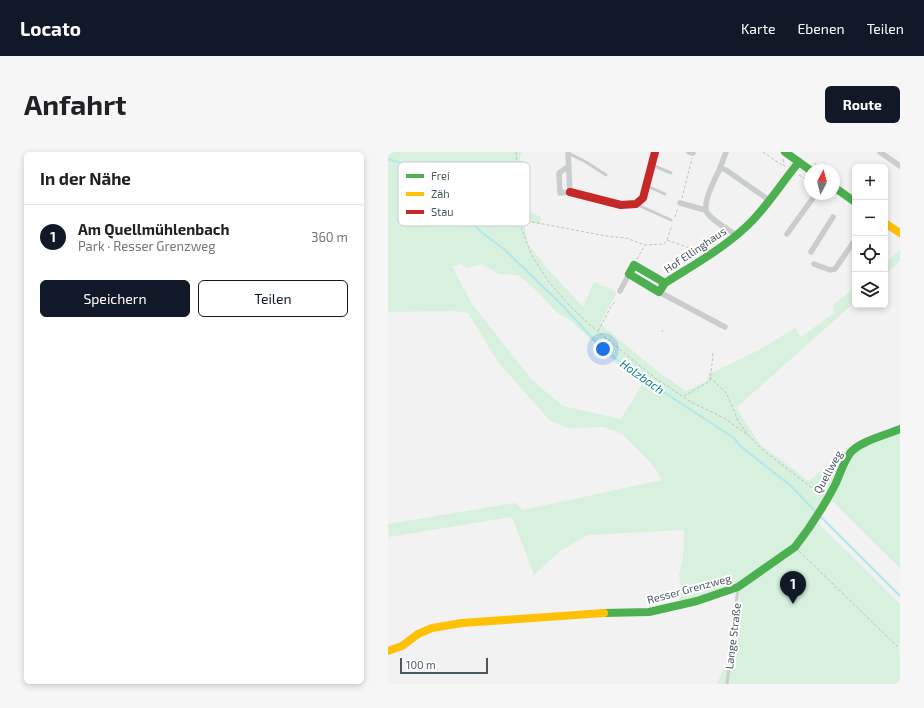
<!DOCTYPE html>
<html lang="de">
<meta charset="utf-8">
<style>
body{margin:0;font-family:"Exo 2",sans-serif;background:#f6f6f6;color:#202124}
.controls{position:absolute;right:12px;top:12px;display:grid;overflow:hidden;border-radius:6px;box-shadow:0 2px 6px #0003}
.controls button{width:36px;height:36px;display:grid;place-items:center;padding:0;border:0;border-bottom:1px solid #e0e0e0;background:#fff;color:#202124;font:20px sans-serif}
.compass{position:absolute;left:416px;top:12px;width:36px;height:36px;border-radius:50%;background:#fff;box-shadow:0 2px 6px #0003;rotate:7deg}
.scale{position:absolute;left:12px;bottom:10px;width:88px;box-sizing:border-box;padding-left:4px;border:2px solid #4a585e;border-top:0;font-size:11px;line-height:14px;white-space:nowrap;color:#4a585e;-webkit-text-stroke:3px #fff;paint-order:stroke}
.you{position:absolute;left:215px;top:197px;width:14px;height:14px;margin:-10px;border:3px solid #fff;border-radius:50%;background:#1a73e8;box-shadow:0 0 0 6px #1a73e833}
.badge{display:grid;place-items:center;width:26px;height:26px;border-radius:50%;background:#111827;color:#fff;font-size:13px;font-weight:700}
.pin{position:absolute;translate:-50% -33px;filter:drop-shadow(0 1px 2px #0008)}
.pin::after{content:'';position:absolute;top:21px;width:14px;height:12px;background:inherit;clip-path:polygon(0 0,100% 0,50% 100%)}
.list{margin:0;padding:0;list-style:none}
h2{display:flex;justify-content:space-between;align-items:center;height:52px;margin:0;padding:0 16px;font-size:17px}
h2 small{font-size:13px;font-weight:400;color:#757577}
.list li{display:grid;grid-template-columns:26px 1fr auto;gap:12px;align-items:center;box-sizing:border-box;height:64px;padding:0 16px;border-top:1px solid #e0e0e0}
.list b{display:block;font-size:15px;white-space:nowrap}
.list p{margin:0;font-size:13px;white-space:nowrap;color:#757577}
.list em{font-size:13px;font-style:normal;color:#757577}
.actions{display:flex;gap:8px;padding:12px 16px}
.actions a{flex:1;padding:9px 0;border:1px solid #111827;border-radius:6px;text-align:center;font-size:14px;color:#111827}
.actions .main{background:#111827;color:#fff}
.icon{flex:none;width:22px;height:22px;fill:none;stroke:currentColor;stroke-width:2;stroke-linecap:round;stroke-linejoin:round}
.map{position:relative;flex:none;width:512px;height:532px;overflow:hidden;border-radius:6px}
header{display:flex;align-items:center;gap:24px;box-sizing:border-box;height:56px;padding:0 20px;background:#111827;color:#fff}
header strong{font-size:19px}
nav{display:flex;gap:22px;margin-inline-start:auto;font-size:14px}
.intro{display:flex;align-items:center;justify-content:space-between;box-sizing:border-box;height:96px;padding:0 24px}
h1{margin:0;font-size:28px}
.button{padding:10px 18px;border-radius:6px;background:#111827;color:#fff;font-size:14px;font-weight:700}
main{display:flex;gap:24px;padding:0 24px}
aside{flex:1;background:#fff;border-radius:6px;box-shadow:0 2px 6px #0003}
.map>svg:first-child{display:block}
.green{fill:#d8f0de;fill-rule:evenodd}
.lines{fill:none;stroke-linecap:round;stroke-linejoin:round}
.stream{stroke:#b0e8eb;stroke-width:2}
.path{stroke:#bac5c0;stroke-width:1;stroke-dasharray:3 2;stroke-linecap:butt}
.lane{stroke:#cacdce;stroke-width:3}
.street{stroke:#cacdce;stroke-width:5.5}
.fast{stroke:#4caf50;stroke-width:8}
.slow{stroke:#ffc107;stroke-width:8}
.jam{stroke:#c62828;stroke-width:8}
.labels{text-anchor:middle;stroke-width:4;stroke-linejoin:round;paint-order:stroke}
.street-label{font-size:11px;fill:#4a585e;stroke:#fff}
.water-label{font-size:12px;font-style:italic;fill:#138389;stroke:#fff}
.key{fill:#fff;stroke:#c9cdcf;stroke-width:1}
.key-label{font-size:11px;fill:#4a585e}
</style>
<header>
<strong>Locato</strong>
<nav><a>Karte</a><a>Ebenen</a><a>Teilen</a></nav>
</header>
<div class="intro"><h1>Anfahrt</h1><a class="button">Route</a></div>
<main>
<aside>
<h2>In der Nähe<small></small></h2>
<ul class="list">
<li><span class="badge">1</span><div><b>Am Quellmühlenbach</b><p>Park · Resser Grenzweg</p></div><em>360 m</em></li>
</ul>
<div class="actions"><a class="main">Speichern</a><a>Teilen</a></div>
</aside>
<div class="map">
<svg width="512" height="532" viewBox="0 0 512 532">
<rect width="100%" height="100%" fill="#f2f2f2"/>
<!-- green -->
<g class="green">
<path d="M0 0H134L132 4 137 57 153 65 152 72 136 70 140 92 159 116 195 155 206 130 227 139 228 142 212 172 272 221 298 239 319 229 321 220H326L371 198 407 176 413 185 446 161 445 153 467 135V150L348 256 372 292 421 329 468 290 474 294 512 281V416L442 347 426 367 512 452V491L510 497 512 501V532H329L348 487 352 455 351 437 294 457 295 448H291L293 435 291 423 295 405 296 378 200 383 172 399 146 423 124 365 1 385 0 372 127 351 135 358 274 328 264 312 234 282 216 275 180 276 161 268 110 210 80 161 65 159 0 160ZM73 112 80 116 93 112 111 122 130 123 149 139 167 159 183 169 232 215 254 233 233 267 175 254 144 228 84 152 64 114Z"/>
<path d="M512 98V109L497 123V111Z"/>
</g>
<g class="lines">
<!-- stream -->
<g class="stream">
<path d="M0 7 29 16 40 23 92 79 117 98 175 154 212 194 242 218 346 286 352 294 402 333 427 359"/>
<path d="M430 362 512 444"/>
</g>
<!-- path -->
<g class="path">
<path d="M128 0 134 78 144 104 161 130 181 153 202 173 267 226 303 250 336 266 361 284"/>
<path d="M375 0 395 14"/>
<path d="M395 7 396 14 397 15"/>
<path d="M426 11 435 18"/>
<path d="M411 23 422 30"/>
<path d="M446 26 450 29"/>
<path d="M294 46 304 6"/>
<path d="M87 49 103 65 113 66 132 51"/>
<path d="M287 65 290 56"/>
<path d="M134 68 218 84 238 86 257 93 276 92 279 88 284 73"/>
<path d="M279 88 313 100"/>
<path d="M249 107 257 93"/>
<path d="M210 179 224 153 227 150"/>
<path d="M274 180 275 178"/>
<path d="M322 225 339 242 350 269 361 284 375 298 433 343"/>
<path d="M296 244 322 229 325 203 324 199"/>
<path d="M411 399 512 497"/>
</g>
<!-- lane -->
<g class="lane">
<path d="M180 1 198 10 218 23"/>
<path d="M264 13 283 21"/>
<path d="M259 34 277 42"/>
<path d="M250 53 283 68"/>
<path d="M339 532 350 435"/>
</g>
<!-- street -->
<g class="street">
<path d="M180 0 182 40 172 41 171 21 181 14"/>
<path d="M301 0 305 1"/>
<path d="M492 0 512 14"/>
<path d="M332 16 338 0"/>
<path d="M292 51 317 58"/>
<path d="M399 82 425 46"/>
<path d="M348 83C340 77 326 70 320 62 312 53 328 26 332 16L338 18 381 48"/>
<path d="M423 100 445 65"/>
<path d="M426 112 442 118 447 117 467 88"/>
<path d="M232 139 241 122"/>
<path d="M271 140 337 175"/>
</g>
<!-- fast -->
<g class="fast">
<path d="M397 0 422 18"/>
<path d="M446 35 467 50"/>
<path d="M277 131 271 140 241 122 246 113 277 131C307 112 340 94 365 68 382 50 395 29 411 10"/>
<path d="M216 461 261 460 309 449 350 435 407 395C421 377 436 354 447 333 452 323 455 310 463 300 473 289 498 283 512 277"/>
</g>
<!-- slow -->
<g class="slow">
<path d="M497 71 512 81"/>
<path d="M0 499 14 494 30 482 44 476 74 471 216 461"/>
</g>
<!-- jam -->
<path class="jam" d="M182 40 233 53 248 52 255 46 267 0"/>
</g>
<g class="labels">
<!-- street labels -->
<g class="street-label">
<text transform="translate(307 98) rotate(-34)" y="4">Hof Ellinghaus</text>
<text transform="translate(440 320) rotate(-61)" y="4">Quellweg</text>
<text transform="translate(301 437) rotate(-15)" y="4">Resser Grenzweg</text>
<text transform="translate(345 484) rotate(-83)" y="4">Lange Straße</text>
</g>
<!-- water labels -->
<g class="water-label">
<text transform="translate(254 225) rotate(35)" y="4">Holzbach</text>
</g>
</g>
<!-- legend -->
<rect x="10" y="10" width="132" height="64" rx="6" class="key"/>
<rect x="18" y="22" width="18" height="4" fill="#4caf50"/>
<rect x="18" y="40" width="18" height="4" fill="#ffc107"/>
<rect x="18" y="58" width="18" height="4" fill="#c62828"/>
<g class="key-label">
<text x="43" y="28">Frei</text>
<text x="43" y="46">Zäh</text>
<text x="43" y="64">Stau</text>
</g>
</svg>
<div class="controls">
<button>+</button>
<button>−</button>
<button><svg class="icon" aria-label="locate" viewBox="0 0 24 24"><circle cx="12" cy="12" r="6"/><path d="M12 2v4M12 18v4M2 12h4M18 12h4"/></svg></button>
<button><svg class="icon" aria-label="layers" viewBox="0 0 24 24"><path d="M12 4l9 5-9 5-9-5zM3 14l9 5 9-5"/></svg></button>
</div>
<svg class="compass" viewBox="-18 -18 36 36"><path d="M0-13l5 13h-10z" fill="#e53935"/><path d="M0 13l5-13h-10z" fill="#757577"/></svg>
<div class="scale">100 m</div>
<div class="you"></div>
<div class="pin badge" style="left:405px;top:452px">1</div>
</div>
</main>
